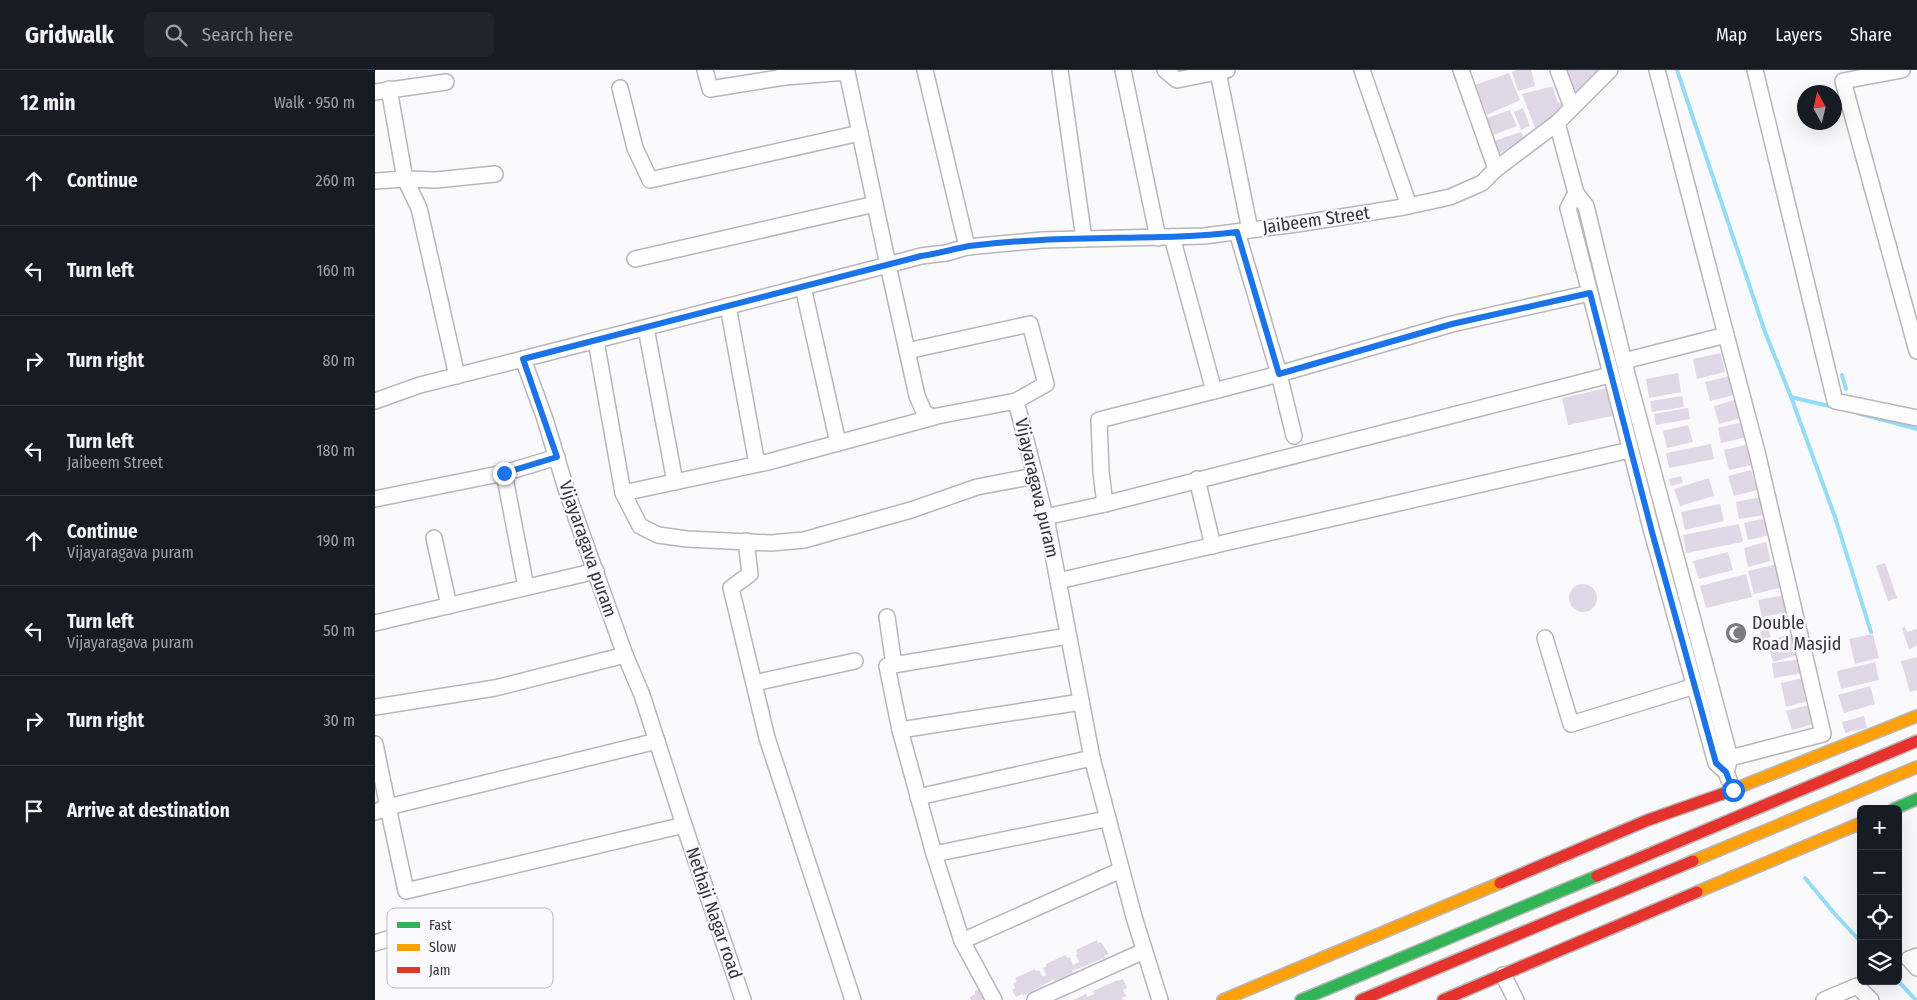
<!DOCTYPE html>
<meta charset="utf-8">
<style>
body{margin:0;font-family:"Fira Sans Condensed",sans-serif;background:#20242c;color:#f1f3f6}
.controls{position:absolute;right:15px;bottom:15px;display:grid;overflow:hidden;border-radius:8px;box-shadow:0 5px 20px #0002}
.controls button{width:45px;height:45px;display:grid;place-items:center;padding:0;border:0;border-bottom:1px solid #363941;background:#171b24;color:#f1f3f6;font:25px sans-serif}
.compass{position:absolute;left:1422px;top:15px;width:45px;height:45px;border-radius:50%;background:#171b24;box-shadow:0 5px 20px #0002;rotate:352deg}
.stop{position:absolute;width:15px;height:15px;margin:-11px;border:4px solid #1a73e8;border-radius:50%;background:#fff}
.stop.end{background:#1a73e8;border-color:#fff;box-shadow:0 1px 5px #0008}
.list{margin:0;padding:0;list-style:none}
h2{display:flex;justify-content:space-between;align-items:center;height:65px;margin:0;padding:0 20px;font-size:21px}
h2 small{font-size:16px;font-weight:400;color:#9ea1a6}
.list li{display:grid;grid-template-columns:32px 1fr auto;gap:15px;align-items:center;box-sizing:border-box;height:90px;padding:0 20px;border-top:1px solid #363941}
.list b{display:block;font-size:19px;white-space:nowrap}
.list p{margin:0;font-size:16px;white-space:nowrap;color:#9ea1a6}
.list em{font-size:16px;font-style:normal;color:#9ea1a6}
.icon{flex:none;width:28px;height:28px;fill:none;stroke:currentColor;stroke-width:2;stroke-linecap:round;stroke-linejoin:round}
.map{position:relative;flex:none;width:1542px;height:930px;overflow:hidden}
header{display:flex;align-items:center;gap:30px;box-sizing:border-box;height:70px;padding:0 25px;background:#171b24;border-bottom:1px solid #363941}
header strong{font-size:24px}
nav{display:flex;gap:28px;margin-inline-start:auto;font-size:18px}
.search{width:350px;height:45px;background:#20242c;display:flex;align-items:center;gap:12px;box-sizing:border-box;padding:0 18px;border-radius:8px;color:#9ea1a6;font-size:19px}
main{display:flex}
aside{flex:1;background:#171b24}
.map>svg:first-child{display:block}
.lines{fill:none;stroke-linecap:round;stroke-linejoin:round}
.stream{stroke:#95dcf5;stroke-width:4}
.building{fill:#e0d8e7}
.street-casing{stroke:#b7b7ba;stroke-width:18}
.fast-casing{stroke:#b7b7ba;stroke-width:14}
.slow-casing{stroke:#b7b7ba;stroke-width:14}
.jam-casing{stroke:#b7b7ba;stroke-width:14}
.street{stroke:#fefeff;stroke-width:15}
.fast{stroke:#30b455;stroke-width:11}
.slow{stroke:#ff9f0a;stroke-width:11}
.jam{stroke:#e5322d;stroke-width:11}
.route{stroke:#1a73e8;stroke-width:6}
.labels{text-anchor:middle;stroke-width:4.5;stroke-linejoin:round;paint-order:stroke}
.street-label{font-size:18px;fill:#363639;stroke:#f9f9fe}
.poi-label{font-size:18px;fill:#363639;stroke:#f9f9fe;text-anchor:start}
.key{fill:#f9f9fe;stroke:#bebec3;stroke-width:1}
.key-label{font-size:14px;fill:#363639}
</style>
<header>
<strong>Gridwalk</strong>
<div class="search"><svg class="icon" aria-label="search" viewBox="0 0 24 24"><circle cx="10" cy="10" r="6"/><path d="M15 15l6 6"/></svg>Search here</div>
<nav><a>Map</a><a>Layers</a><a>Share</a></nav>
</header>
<main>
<aside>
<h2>12 min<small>Walk · 950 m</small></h2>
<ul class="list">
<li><svg class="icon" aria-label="ahead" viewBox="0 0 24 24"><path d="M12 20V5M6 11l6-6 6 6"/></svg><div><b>Continue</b></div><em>260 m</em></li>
<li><svg class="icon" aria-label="left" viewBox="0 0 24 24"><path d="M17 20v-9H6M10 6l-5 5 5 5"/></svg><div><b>Turn left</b></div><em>160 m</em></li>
<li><svg class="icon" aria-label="right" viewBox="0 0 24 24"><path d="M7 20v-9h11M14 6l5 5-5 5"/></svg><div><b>Turn right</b></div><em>80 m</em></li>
<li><svg class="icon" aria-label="left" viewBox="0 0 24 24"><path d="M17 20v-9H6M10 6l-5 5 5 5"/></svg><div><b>Turn left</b><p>Jaibeem Street</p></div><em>180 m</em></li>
<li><svg class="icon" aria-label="ahead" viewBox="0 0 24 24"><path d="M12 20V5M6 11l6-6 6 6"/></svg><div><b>Continue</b><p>Vijayaragava puram</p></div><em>190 m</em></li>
<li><svg class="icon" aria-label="left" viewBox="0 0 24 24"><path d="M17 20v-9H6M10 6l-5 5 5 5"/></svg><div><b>Turn left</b><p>Vijayaragava puram</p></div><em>50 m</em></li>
<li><svg class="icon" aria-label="right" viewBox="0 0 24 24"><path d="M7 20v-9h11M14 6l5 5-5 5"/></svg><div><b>Turn right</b></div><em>30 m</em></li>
<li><svg class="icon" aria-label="arrive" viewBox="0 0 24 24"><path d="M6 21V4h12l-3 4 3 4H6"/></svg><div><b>Arrive at destination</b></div></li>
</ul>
</aside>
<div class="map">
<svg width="1542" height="930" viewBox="0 0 1542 930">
<rect width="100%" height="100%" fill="#fafafd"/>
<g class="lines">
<!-- stream -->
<g class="stream">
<path d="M1302 0 1390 262 1416 327 1460 447 1496 562"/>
<path d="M1467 305 1471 319"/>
<path d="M1416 327 1458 337"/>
<path d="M1482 343 1542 359"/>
<path d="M1430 808 1459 843 1486 872"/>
<path d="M1523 911 1541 930"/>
</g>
</g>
<!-- building -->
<g class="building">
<path d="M1142 0H1156L1160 16 1143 21 1137 2Z"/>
<path d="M1189 0H1224L1201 24Z"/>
<path d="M1134 3 1145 30 1112 45 1100 15Z"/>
<path d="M1178 16 1182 31 1187 34 1189 39 1172 52 1160 58 1147 24Z"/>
<path d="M1148 38 1155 56 1146 60 1139 42Z"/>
<path d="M1135 40 1142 56 1118 65 1112 48Z"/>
<path d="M1146 62 1149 68 1124 84 1119 71Z"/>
<path d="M1346 283 1350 302 1322 309 1318 289Z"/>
<path d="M1303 303 1306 322 1274 328 1271 309Z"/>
<path d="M1354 306 1359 325 1335 331 1330 312Z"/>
<path d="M1236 317 1242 345 1193 355 1187 328Z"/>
<path d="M1307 326 1309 337 1277 342 1275 331Z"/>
<path d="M1363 329 1369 347 1344 354 1339 336Z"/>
<path d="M1313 338 1315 349 1281 355 1279 344Z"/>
<path d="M1368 352 1372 367 1346 373 1343 358Z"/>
<path d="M1313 355 1318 372 1292 378 1288 361Z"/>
<path d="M1336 374 1339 389 1294 398 1291 383Z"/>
<path d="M1374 374 1378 395 1354 400 1349 380Z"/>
<path d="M1376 400 1382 420 1359 426 1353 406Z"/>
<path d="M1306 406 1308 413 1296 416 1294 409Z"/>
<path d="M1334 408 1339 426 1305 436 1299 419Z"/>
<path d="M1386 427 1389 445 1364 449 1361 432Z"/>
<path d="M1345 434 1349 451 1310 460 1306 442Z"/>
<path d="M1391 448 1395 465 1373 470 1369 453Z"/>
<path d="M1364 454 1368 472 1311 483 1308 465Z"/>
<path d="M1391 472 1396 491 1373 497 1369 478Z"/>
<path d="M1353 482 1358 500 1324 509 1318 491Z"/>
<path d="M1510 493 1522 528 1513 531 1501 496Z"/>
<path d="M1403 494 1408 517 1379 524 1373 501Z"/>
<path d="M1371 504 1377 527 1331 538 1325 516Z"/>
<circle cx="1208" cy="528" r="14"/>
<path d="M1409 525 1413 542 1387 547 1383 530Z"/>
<path d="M1530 557 1532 562 1542 559V576L1534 579 1527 558Z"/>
<path d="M1393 559 1396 567 1387 570 1385 562Z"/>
<path d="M1416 564 1423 585 1398 592 1392 571Z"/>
<path d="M1498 564 1504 588 1480 594 1474 569Z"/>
<path d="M1542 587V620L1535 622 1526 591Z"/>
<path d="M1427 589 1429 603 1399 608 1397 593Z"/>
<path d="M1500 592 1504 610 1466 619 1462 601Z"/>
<path d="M1436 606 1441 629 1411 637 1406 613Z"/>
<path d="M1495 616 1500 634 1469 643 1463 625Z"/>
<path d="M1441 633 1447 652 1417 660 1411 641Z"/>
<path d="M1489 646 1492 658 1470 663 1467 652Z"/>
<path d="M722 870 723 873 726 872 734 884 729 886 730 888 697 901 698 903 680 911 679 909 648 926V924L641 927 637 920 640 918 638 913 642 912 640 908 660 899 661 901 664 900 668 907 671 905 668 898 671 897V894L690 885 692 888 695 887 698 895 704 892 701 885 703 884 701 880Z"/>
<path d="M748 909 752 918 748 920 751 926 747 928 748 930H698L711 924 712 927 719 924 718 921 743 910V911Z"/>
<path d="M607 917 614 930H596L595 927 600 924V921Z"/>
</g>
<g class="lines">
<!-- street casing -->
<g class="street-casing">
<g id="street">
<path d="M330 0 335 19 410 7"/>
<path d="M409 0 410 7 472 2 513 195 546 186 571 183 592 177 667 170 829 166 922 154 1029 137 1075 127 1107 113 1121 99 1182 53 1235 0"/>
<path d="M550 0 592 177"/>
<path d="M685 0 709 169"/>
<path d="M748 0 783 168"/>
<path d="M790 0 802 10 852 0"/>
<path d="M987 0 1034 136"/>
<path d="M1086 0 1121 99"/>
<path d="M1183 0 1197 37"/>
<path d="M1380 0 1460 331 1542 348"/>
<path d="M1527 0 1468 11 1542 281"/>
<path d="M843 2 875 160"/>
<path d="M245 18 260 78 275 110 485 63"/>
<path d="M14 19 30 109 61 110 120 104"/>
<path d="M0 22 71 12"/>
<path d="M1182 53 1201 123 1211 136 1253 308 1355 688 1351 702"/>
<path d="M0 111 30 109 44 138 82 306"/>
<path d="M1201 123 1193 138 1277 462 1341 693 1351 702 1354 710"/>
<path d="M862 162 904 304 1077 254 1215 223"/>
<path d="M797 167 839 321 904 304 919 366"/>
<path d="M260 189 500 134"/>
<path d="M428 217 463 373"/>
<path d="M353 236 382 394"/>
<path d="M271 258 300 412"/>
<path d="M1351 265 1382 382 1448 664 1355 688"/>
<path d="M221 271 248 423"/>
<path d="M532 281 655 254 671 314 641 331"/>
<path d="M1249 291 1351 265 1282 0"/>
<path d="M0 331 45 315 148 289"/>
<path d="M559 347 393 392 248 423 265 456 283 465 312 469 396 473 429 470 536 440 602 417 660 406"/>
<path d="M129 403 151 517"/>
<path d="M822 409 838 476"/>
<path d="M0 429 129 403 182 387"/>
<path d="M730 434 726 402 724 350 839 321"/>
<path d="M670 447 730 434 1235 305"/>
<path d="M59 468 74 536"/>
<path d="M371 471 375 504 356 518 392 668 478 930"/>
<path d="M683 511 1255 380"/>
<path d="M512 547 519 595"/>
<path d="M0 553 221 501"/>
<path d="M693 566 512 596 525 660 706 632"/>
<path d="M1170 568 1196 654 1320 616"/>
<path d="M379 613 480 591"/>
<path d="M0 637 120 618 250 585"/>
<path d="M525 660 559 784 731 749"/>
<path d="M0 674 13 737 282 671"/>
<path d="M717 688 759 847 785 930"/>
<path d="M0 742 13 737 31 821 309 755 267 625 250 585 192 422 170 349 148 289 513 195 542 326 549 342 557 347 641 331 672 453 717 688 543 727"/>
<path d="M309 755 368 930"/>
<path d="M559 784 587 871"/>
<path d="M0 873 22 866"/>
<path d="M1542 886 1534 889 1542 898"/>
<path d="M1128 905 1141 930"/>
<path d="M619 930 587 871 746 800"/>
<path d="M660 930 769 881"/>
<path d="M1449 930 1482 916 1496 930"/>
</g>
</g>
<!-- fast casing -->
<g class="fast-casing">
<g id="fast">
<path d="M1519 739 1542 729"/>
<path d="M926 930 1222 806"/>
</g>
</g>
<!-- slow casing -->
<g class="slow-casing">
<g id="slow">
<path d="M1347 724 1542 646"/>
<path d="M1318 791 1542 697"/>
<path d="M1322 822 1486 753"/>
<path d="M848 930 1125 813"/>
</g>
</g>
<!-- jam casing -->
<g class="jam-casing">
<g id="jam">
<path d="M1222 806 1542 671"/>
<path d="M1125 813 1273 750 1347 724"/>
<path d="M986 930 1318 791"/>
<path d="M1068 930 1322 822"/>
</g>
</g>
<!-- street -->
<use href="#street" class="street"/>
<!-- fast -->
<use href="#fast" class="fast"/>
<!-- slow -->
<use href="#slow" class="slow"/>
<!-- jam -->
<use href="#jam" class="jam"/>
</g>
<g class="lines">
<!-- route -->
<path class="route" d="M129 403 182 387 148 289 546 186C562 184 578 179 594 176 618 173 643 171 667 170 732 166 797 170 862 162L904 304 1077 254 1215 223 1277 462 1341 693 1351 702 1358 720"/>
</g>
<!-- icons -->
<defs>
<g id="mosque-disc" transform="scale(1.125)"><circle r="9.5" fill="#7b7b7e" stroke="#f9f9fe"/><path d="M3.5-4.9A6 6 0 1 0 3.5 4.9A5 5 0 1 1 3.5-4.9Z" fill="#fff"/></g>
</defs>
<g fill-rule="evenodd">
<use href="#mosque-disc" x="1361" y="563"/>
</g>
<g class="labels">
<!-- street labels -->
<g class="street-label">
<text transform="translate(941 150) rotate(-8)" y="6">Jaibeem Street</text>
<text transform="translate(662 418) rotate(77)" y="6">Vijayaragava puram</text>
<text transform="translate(213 479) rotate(71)" y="6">Vijayaragava puram</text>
<text transform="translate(339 843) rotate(71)" y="6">Nethaji Nagar road</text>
</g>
<!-- poi labels -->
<g class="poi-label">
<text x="1377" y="559">Double<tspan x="1377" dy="21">Road Masjid</tspan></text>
</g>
</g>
<!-- legend -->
<rect x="12" y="838" width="166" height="80" rx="8" class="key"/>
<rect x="22" y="852" width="23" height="6" fill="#30b455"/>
<rect x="22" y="874" width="23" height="7" fill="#ff9f0a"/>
<rect x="22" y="897" width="23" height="6" fill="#e5322d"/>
<g class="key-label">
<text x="54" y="860">Fast</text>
<text x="54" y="882">Slow</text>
<text x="54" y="905">Jam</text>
</g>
</svg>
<div class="controls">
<button>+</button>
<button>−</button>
<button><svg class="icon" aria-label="locate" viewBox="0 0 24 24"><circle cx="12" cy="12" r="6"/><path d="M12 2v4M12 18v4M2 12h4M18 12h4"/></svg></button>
<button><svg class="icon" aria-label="layers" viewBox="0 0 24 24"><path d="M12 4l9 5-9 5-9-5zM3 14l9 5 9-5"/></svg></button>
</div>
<svg class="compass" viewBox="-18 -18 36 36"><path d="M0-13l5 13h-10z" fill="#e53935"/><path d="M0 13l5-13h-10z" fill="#9ea1a6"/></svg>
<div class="stop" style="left:1358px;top:720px"></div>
<div class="stop end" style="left:129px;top:403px"></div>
</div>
</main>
